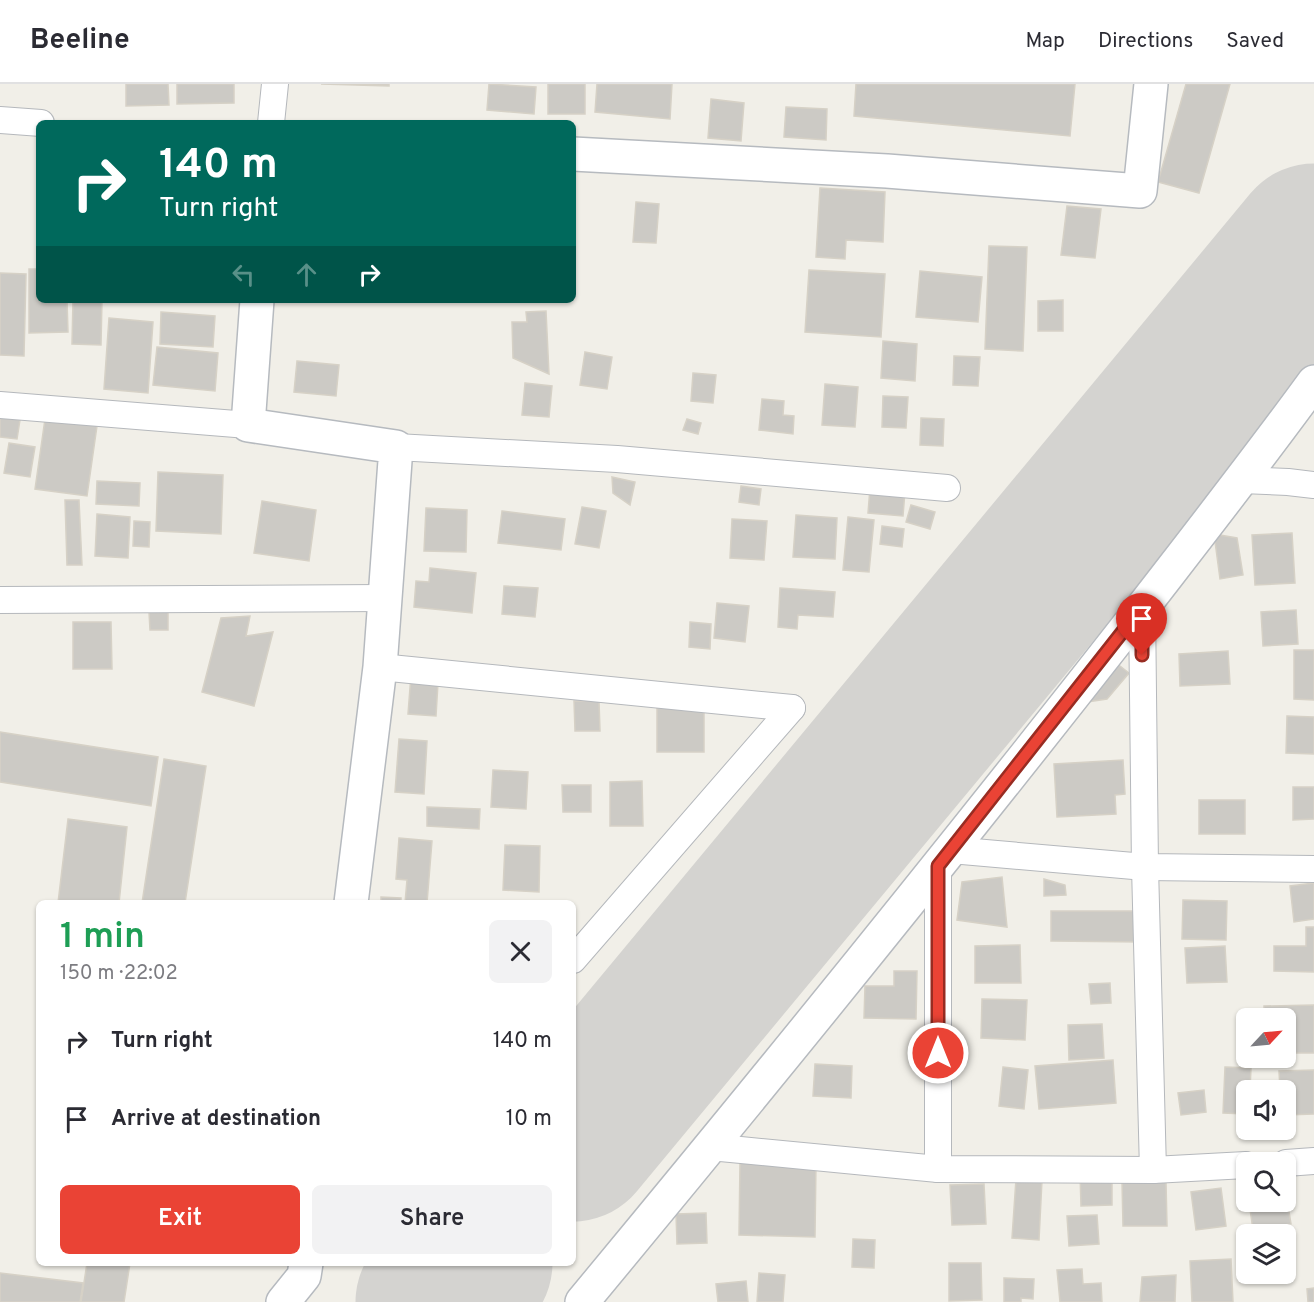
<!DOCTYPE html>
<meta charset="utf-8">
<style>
:root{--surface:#fff;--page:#f2f2f3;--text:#2b2b33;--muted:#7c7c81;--line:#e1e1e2;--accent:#ea4335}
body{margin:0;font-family:Overpass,sans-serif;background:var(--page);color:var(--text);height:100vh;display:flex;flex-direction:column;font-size:22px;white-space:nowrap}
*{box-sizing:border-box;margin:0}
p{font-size:20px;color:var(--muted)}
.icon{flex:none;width:33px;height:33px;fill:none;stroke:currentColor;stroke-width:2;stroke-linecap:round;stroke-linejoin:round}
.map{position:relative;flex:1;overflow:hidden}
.side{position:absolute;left:36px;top:816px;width:540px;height:366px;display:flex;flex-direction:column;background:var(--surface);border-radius:9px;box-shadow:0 2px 4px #0004}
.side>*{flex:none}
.banner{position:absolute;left:36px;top:36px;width:540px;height:183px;border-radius:9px;box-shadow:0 2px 4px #0004;background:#00695c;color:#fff;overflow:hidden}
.needle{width:39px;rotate:64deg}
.controls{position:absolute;left:1236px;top:924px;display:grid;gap:12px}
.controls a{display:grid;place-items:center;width:60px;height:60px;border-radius:9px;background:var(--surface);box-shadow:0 2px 4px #0004;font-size:30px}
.pin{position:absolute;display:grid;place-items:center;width:51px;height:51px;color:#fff;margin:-62px -26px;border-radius:50% 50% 50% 0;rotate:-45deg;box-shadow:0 0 6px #0007}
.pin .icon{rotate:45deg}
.me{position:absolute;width:66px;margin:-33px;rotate:0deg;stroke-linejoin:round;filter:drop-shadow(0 0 4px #0008)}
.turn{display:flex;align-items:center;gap:21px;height:126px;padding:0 24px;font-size:27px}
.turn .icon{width:78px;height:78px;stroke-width:2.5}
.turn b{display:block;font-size:42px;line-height:51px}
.lanes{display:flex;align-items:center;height:57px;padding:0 24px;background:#0003;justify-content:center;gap:30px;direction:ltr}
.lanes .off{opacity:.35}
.round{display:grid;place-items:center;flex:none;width:63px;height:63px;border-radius:9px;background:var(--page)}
.summary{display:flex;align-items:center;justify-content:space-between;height:102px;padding:0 24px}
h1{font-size:36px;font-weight:600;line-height:45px;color:#1e9e55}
.button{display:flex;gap:12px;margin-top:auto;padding:12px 24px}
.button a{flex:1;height:69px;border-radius:9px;background:var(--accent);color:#fff;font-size:24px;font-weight:600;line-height:69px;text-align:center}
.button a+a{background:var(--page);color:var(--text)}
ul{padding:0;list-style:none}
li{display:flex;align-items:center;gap:18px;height:78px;padding:0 24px}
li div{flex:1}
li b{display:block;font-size:22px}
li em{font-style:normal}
header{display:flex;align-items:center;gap:36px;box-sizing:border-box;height:84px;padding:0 30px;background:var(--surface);border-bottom:2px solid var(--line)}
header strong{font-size:28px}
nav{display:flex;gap:33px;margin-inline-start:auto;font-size:21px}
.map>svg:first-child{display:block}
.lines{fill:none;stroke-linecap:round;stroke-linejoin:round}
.runway{stroke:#d4d3d0;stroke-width:165}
.building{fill:#cccac5;stroke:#d6d1c6;stroke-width:1.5}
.street-casing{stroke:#b5b8bc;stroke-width:28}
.secondary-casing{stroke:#b6babf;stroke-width:36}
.street{stroke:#fff;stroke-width:26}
.secondary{stroke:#fff;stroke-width:33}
.route-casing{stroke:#982c22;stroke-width:15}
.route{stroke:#ea4335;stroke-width:10}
</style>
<header>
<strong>Beeline</strong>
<nav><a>Map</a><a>Directions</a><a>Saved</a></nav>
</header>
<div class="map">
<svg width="1314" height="1218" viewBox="0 0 1314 1218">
<rect width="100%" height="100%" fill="#f1efe8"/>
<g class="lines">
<g class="runway">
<path d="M573 1055 1314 162"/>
<path d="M438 1218 470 1179"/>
</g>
</g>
<g class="building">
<path d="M126 0H168L169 21 126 22Z"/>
<path d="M177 0H234V19L177 20Z"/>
<path d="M321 0H389V2Z"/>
<path d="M489 0 536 3 534 30 487 26Z"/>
<rect x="548" y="0" width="37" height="30"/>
<path d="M597 0H672L670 35 595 28Z"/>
<path d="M856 0H1075L1070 52 854 32Z"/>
<path d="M1186 0H1230L1199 109 1158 98Z"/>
<path d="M711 15 744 19 741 57 708 54Z"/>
<path d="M786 23 827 25 826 56 784 53Z"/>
<path d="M820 104 885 108 883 158 846 156 845 175 816 173Z"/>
<path d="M636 118 659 120 656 159 633 158Z"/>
<path d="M1067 122 1101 125 1095 174 1061 171Z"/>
<path d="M989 162 1027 163 1023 267 985 265Z"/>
<path d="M29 185H39V216H67L68 248 29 249Z"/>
<path d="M809 186 885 190 881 253 805 248Z"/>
<path d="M920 187 982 193 978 238 916 233Z"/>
<path d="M0 189 26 190 24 272 0 271Z"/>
<path d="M73 216H102L101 261 72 260Z"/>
<path d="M1063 216V247H1038V217Z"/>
<path d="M546 227 549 290 513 274 512 238H527L526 228Z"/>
<path d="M161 228 215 232 213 263 160 260Z"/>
<path d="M109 234 153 238 148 309 104 305Z"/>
<path d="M883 257 917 260 915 297 881 294Z"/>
<path d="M157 263 218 269 215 307 153 301Z"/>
<path d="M585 268 612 273 607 305 580 301Z"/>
<path d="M954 272 980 273 978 302 953 301Z"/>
<path d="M297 277 339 281 336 312 294 308Z"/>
<path d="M693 289 716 291 713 319 691 317Z"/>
<path d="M525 299 552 302 549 333 522 331Z"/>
<path d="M825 300 858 303 855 343 822 341Z"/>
<path d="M883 312 908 313 906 344 882 343Z"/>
<path d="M762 315 784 317 783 331 794 332 793 350 759 346Z"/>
<path d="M0 333 20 336 17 355 0 353Z"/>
<path d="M921 334 944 335 943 362 920 361Z"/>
<path d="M45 335 97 342 87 412 35 405Z"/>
<path d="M687 335 701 339 698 350 683 346Z"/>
<path d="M9 359 35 363 30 393 4 389Z"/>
<path d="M158 388 223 391 221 450 156 447Z"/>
<path d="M612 393 635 398 630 421 613 409Z"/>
<path d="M97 397 140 399 139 422 96 420Z"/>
<path d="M741 402 761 405 759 421 739 418Z"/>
<path d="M870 404 905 407 903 432 868 429Z"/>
<path d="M65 416H79L82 481H67Z"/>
<path d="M262 417 316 426 309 477 254 469Z"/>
<path d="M911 421 935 428 930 445 906 438Z"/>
<path d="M582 423 606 427 599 464 575 460Z"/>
<path d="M426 424 467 426 466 468 424 467Z"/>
<path d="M502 427 565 435 561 466 498 459Z"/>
<path d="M97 430 130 433 128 474 95 472Z"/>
<path d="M796 431 837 434 835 475 793 473Z"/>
<path d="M848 433 874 436 869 488 843 486Z"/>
<path d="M732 435 767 437 764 476 730 474Z"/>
<path d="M134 437 150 438 149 463 133 462Z"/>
<path d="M882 442 904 445 902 463 880 460Z"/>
<path d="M1292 449 1295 499 1255 501 1252 451Z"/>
<path d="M1214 450 1237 454 1243 491 1220 495Z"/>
<path d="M430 484 476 489 472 529 414 523 416 497 429 498Z"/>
<path d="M504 502 538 504 535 533 502 530Z"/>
<path d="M780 504 835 508 833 533 798 531 797 545 778 543Z"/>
<path d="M717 519 749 522 745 558 714 554Z"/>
<path d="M1296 526 1298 560 1263 562 1261 528Z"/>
<path d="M168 527V546H150L149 528Z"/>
<path d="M250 532 246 552 273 548 254 622 202 608 221 534Z"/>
<path d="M73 538H111L112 585H73Z"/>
<path d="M690 538 711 540 710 565 689 563Z"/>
<path d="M1294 566H1314V616L1294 615Z"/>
<path d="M1228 567 1230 600 1180 602 1179 570Z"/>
<path d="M1111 575 1129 589 1107 615 1074 620Z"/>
<path d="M411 591 438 599 436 632 408 630Z"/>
<path d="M574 617H599L600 647H575Z"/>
<rect x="657" y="624" width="47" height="44"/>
<path d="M1287 632 1314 633V670L1286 669Z"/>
<path d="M0 648 158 673 151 722 0 698Z"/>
<path d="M399 655 427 657 424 710 395 708Z"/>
<path d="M164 675 206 682 185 819H142Z"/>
<path d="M1123 676 1125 710 1115 711 1116 730 1057 733 1054 680Z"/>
<path d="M493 686 528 688 526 725 491 723Z"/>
<path d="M642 697 643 742H610V698Z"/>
<path d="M562 701H591V728H563Z"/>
<path d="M1293 703H1314V735L1293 736Z"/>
<rect x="1199" y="716" width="46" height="34"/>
<path d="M427 723 480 725 479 745 427 742Z"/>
<path d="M68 735 127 743 119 819H58Z"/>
<path d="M399 754 432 757 427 819H405L407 796 396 795Z"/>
<path d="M505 761 540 762 539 808 503 806Z"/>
<path d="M1002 793 1007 843 957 836 962 798Z"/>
<path d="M1044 795 1065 801 1066 811 1044 812Z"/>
<path d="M1314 799V835L1294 838 1290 802Z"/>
<path d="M381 813 401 814V819H381Z"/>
<path d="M1183 816 1227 817 1226 856 1182 855Z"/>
<path d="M1051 827H1141V858L1051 857Z"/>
<path d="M1306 843H1314V888L1274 887V862H1306Z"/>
<path d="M1020 861 1021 899H975V862Z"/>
<path d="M1225 862 1227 898 1187 899 1185 864Z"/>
<path d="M894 887H917L916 935 864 934 865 902H894Z"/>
<path d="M1110 899 1111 919 1091 920 1089 900Z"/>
<path d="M982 915 1027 916 1025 956 981 954Z"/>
<path d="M1314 921V969H1286V934H1264V922Z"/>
<path d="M1102 940 1104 974 1069 976 1068 941Z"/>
<path d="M1113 976 1116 1019 1039 1025 1035 982Z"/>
<path d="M815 980 852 982 851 1014 813 1012Z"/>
<path d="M1003 983 1028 986 1024 1025 999 1022Z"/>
<path d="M1225 983 1251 984 1250 1006H1246V1030L1223 1029Z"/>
<path d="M1314 986V1030L1286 1031V1006H1280L1279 987Z"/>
<path d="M1204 1006 1206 1028 1181 1031 1178 1009Z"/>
<path d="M740 1078 816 1079 815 1153 739 1151Z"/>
<path d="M1112 1088V1121L1081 1122 1080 1089Z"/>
<path d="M1016 1095 1042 1096 1039 1156 1012 1154Z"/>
<path d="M1122 1098H1166L1167 1142H1123Z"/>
<path d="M984 1100 986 1140 952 1141 950 1101Z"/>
<path d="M1221 1104 1226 1142 1196 1146 1191 1108Z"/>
<path d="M1286 1109 1291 1140 1253 1146 1249 1118H1286Z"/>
<path d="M706 1129 707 1159 677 1160 676 1130Z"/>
<path d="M1097 1131 1099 1160 1069 1162 1067 1132Z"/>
<path d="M853 1155 875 1156 874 1184 852 1183Z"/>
<path d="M1231 1175 1233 1218H1192L1190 1177Z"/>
<path d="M87 1179H130L124 1218H81Z"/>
<path d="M949 1179H981L982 1216 949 1217Z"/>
<path d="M1082 1185 1083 1200 1101 1199 1102 1218H1060L1057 1186Z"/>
<path d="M0 1189 83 1199 80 1218H0Z"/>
<path d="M759 1189 785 1191 783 1218H757Z"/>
<path d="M1176 1191 1175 1218H1140L1142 1193Z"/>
<path d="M1004 1194 1034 1195 1033 1215 1021 1214V1218H1004Z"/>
<path d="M746 1197 748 1218H718L716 1200Z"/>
<path d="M1314 1204V1218H1308L1307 1205Z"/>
</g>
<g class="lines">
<g class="street-casing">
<g id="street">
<path d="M0 36 41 39"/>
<path d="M271 39 275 0"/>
<path d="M0 321 248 341"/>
<path d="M396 363 617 375 947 404"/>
<path d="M1242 396 1288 398 1314 401"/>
<path d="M0 516 384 514"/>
<path d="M1142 523 1145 783 1153 1086"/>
<path d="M380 583 792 624"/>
<path d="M951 766 1145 783 1314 785"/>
<path d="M573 876 792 624"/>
<path d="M710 1063 938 1085 1153 1086 1246 1081"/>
<path d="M1286 1079 1314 1077"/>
<path d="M938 1085V782"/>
</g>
</g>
<g class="secondary-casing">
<g id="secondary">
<path d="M573 70 887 87 1140 107 1151 0"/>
<path d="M257 216 248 341 396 363 380 583 351 819"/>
<path d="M283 1218 304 1192 306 1179"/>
<path d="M582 1218C772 989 959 758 1142 524 1200 449 1258 375 1314 298"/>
</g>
</g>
<use href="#street" class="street"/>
<use href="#secondary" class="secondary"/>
</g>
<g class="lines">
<g class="route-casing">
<path id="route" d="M938 969V782L1142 523V571"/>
</g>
<use href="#route" class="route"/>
</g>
</svg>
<div class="controls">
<a><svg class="needle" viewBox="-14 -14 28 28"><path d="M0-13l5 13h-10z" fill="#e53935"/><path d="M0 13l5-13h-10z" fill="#7c7c81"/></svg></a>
<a><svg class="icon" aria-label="sound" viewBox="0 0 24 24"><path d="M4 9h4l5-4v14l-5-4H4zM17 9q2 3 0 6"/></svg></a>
<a><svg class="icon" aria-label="search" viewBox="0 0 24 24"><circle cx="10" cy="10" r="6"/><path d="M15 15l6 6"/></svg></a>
<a><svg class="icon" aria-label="layers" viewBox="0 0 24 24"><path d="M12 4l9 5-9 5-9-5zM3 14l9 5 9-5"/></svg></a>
</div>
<div class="pin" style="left:1142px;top:571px;background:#d93025"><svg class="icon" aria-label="arrive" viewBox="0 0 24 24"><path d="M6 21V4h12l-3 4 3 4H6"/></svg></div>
<svg class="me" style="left:938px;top:969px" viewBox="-20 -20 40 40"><circle r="17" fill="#ea4335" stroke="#fff" stroke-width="3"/><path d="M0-11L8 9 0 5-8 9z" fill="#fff"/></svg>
<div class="banner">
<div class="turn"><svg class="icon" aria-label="right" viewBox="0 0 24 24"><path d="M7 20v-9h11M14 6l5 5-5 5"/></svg><div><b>140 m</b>Turn right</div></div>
<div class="lanes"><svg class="icon off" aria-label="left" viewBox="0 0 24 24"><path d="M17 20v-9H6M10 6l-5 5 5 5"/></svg><svg class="icon off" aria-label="ahead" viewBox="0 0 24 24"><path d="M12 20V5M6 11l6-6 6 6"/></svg><svg class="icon" aria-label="right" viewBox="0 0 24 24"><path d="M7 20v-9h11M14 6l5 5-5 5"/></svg></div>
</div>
<section class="side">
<div class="summary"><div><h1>1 min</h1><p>150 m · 22:02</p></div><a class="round"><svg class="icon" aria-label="close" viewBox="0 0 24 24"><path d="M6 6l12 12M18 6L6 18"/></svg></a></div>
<ul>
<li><svg class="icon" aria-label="right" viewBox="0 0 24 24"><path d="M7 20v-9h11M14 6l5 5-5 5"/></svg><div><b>Turn right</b></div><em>140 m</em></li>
<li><svg class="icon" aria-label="arrive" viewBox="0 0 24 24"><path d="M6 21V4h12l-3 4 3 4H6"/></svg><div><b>Arrive at destination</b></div><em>10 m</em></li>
</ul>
<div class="button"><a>Exit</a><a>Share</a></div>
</section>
</div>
